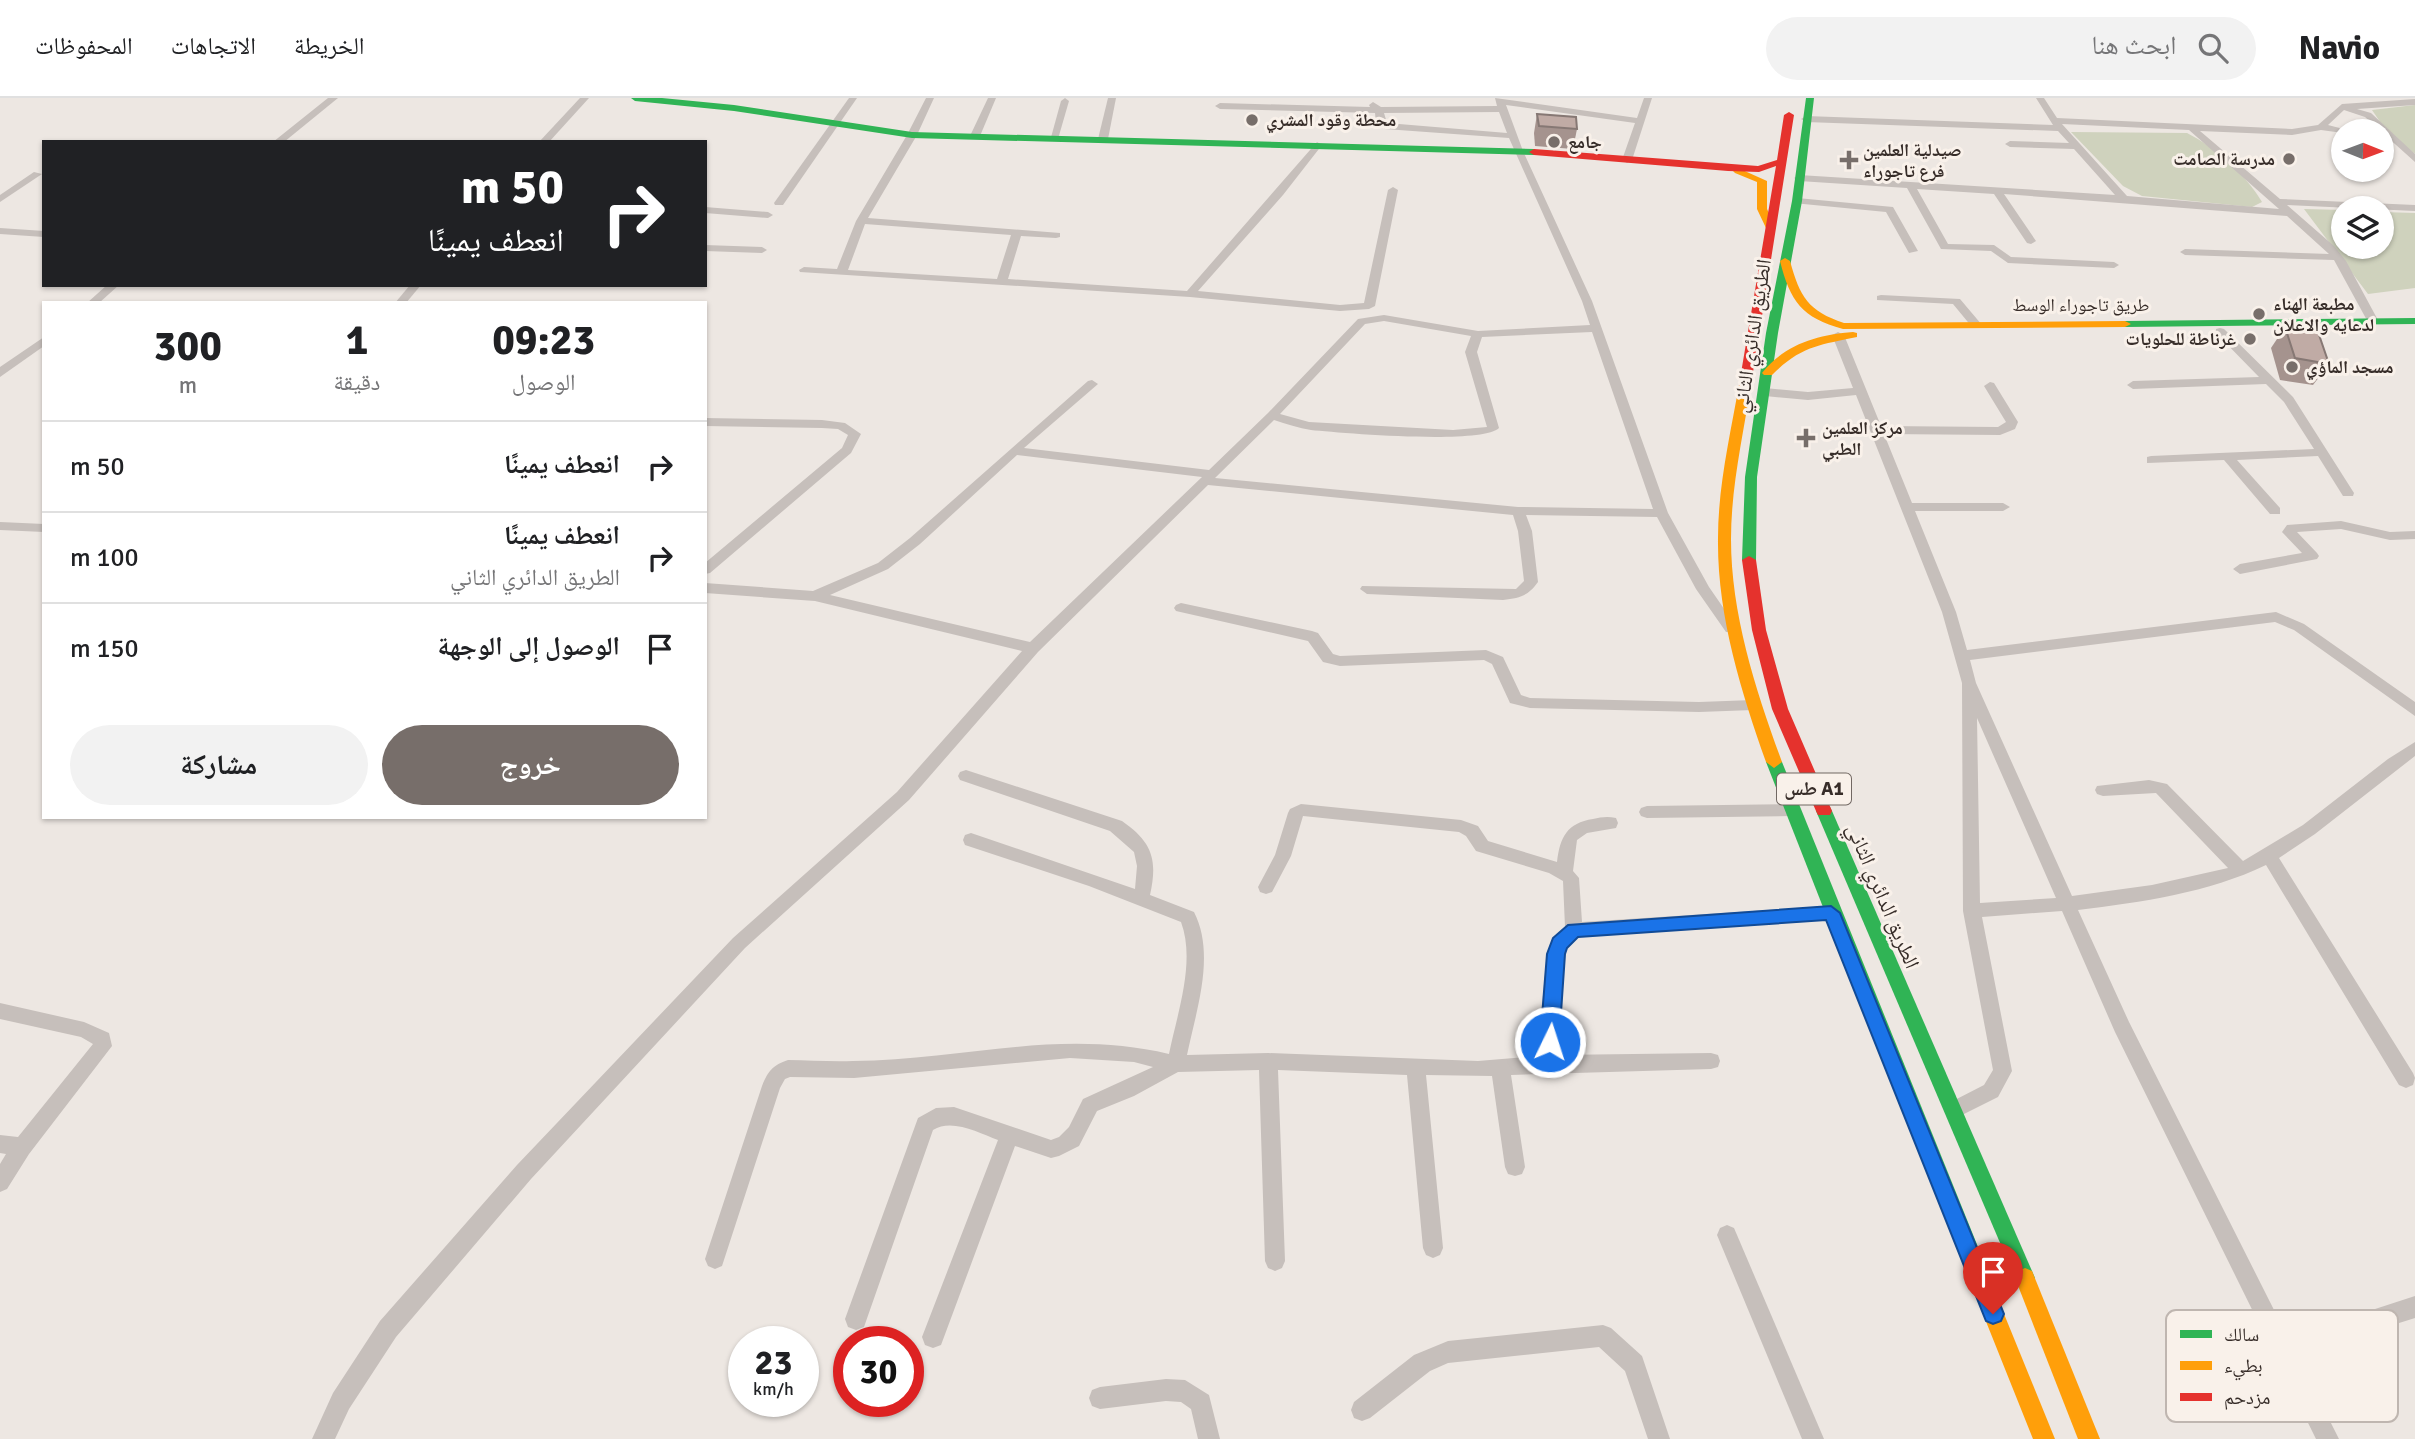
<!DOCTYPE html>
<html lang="ar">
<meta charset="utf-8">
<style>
:root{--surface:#fff;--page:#f2f2f2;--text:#202124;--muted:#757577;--line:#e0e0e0;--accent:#776e6a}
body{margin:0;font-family:Signika,"Noto Naskh Arabic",sans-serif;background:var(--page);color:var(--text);direction:rtl;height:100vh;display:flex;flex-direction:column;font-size:26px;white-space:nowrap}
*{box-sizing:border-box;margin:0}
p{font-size:23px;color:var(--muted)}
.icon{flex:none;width:38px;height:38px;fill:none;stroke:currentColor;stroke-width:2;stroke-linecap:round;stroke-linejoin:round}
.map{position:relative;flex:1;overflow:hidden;direction:ltr}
.sheet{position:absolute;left:42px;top:203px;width:665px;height:518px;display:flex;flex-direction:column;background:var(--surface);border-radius:0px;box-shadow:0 2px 5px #0004;direction:rtl}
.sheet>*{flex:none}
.guide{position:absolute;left:42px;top:42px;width:665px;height:147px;border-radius:0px;box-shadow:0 2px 5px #0004;direction:rtl;background:#202124;color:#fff;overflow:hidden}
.needle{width:46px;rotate:91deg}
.fabs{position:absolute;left:2331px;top:21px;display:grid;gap:14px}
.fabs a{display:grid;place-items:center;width:63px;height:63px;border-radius:50%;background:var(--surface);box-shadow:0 2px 5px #0004;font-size:35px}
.speed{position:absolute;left:728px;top:1228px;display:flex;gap:14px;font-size:35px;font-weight:700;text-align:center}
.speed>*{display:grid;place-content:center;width:91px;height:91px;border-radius:50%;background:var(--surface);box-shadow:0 2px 5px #0004;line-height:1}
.speed small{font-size:18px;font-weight:400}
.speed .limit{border:10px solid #d22;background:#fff;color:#111}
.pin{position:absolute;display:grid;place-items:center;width:60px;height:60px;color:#fff;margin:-72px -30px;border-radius:50% 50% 50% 0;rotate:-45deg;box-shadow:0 0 7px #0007}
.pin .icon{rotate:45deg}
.me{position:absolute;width:77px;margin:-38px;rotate:4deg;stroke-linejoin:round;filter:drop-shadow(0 0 5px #0008)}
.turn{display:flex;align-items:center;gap:24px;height:147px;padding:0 28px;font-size:32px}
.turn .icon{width:91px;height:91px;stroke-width:2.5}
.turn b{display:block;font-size:49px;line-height:60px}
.eta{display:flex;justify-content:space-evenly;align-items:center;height:119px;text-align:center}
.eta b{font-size:42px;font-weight:800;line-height:49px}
.cta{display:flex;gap:14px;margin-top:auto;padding:14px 28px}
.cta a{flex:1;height:80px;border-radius:42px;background:var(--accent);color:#fff;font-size:28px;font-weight:800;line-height:80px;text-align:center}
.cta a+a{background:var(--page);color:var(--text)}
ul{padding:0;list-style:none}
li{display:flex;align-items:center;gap:21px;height:91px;padding:0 28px;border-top:2px solid var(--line)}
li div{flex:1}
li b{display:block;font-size:26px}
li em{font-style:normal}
header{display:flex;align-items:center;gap:42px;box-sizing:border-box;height:98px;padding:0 35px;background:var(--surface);border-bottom:2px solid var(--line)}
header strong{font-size:33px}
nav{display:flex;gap:38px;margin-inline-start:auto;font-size:24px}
.search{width:490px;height:63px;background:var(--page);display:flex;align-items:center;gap:18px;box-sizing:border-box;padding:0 24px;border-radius:38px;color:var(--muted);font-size:26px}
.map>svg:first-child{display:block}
.green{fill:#cfd2bd}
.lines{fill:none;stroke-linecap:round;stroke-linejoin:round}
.street{fill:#c6bfbb;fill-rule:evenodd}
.fast{fill:#30b455;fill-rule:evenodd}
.slow{fill:#ff9f0a;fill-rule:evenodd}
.jam{fill:#e5322d;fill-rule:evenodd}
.wall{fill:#a5938e}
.building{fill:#c0aba5;stroke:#867874;stroke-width:2}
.route{fill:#1a73e8;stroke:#114b97;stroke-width:2}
.poi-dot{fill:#776e6a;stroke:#f9f1ea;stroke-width:2.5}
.labels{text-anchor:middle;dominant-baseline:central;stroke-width:6;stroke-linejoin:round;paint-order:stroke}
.far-poi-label{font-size:18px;font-weight:bold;fill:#372d29;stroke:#f9f1ea;text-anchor:start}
.far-street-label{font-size:18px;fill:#372d29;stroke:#f9f1ea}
.shield{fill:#f9f1ea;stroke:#716863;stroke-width:2}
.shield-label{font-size:19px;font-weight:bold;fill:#372d29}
.street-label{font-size:21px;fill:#372d29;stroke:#f9f1ea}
.key{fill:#f9f1ea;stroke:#bfb6b0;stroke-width:2}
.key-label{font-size:19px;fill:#372d29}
</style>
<header>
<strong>Navio</strong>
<div class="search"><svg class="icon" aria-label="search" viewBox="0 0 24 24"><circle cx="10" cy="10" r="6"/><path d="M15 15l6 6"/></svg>ابحث هنا</div>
<nav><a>الخريطة</a><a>الاتجاهات</a><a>المحفوظات</a></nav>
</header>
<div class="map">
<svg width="2415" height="1341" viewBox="0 0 2415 1341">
<rect width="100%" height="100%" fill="#ede7e2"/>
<g class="green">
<path d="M2415 7V56L2387 34 2372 12Z"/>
<path d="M2071 34 2187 35C2216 50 2245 76 2262 104L2252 109 2142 98 2123 88Z"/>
<path d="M2304 111 2343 112V149H2382V114L2415 115V190L2368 196Z"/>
</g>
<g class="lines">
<g class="street">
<path d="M328 0H338L284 44H273Z"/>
<path d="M580 0H589L549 44H539Z"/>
<path d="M849 0H857L783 107H775L774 105Z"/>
<path d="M926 0H934L917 37 868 120 1060 135V139L1056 140 1021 138 1008 181 1187 193 1317 44 1322 47 1283 97 1198 193 1340 207 1364 205 1388 92 1393 89 1398 92 1375 208 1369 211 1340 213 1190 199 800 174 799 172 804 169 837 171 856 123 907 37ZM865 126 1011 137 997 181 848 172Z"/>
<path d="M988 0H996L980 38 972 40 970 38Z"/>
<path d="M1065 0 1069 3 1058 41 1050 43 1061 3Z"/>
<path d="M1108 0H1116L1108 41 1103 44 1098 41Z"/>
<path d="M1495 0 1637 20 1644 0H1652L1632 62 1627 65 1622 62 1635 25 1506 7 1523 53 1592 203 1668 415 1709 489 1738 531 1736 534H1726L1696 491 1657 419 1526 417 1532 433 1538 484C1528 498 1520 500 1503 502L1367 496 1360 491 1362 488 1516 491 1524 483 1518 433 1513 417 1208 387 1038 554 909 702 745 850 531 1081 396 1239 349 1311 335 1341H312L333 1295 380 1223 517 1067 733 840 897 694 1022 553 815 503 705 495V485L813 493 878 465 910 440 1088 283 1092 282 1098 286 1024 350 1209 372 1268 315 1358 221 1384 217 1478 233 1590 227 1582 203 1509 40 1385 31 1376 25 1375 15 1220 11 1215 8 1220 5 1370 9 1369 7 1373 4 1381 9 1497 8ZM1499 14 1507 35 1387 25 1384 15ZM1384 223 1471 238 1465 254 1487 329 1453 332 1309 324 1280 316 1365 226ZM1592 234 1653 411 1518 409 1215 380 1274 322C1286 326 1299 330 1311 332 1341 335 1482 347 1499 330L1477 254 1482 239ZM1017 357 1202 379 1030 544 830 497 888 471 920 446Z"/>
<path d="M2036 0H2044L2057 20 2292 31 2318 27 2342 6 2415 1V7L2357 11 2371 15 2415 56V64L2365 19 2344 12 2328 27 2351 33H2343V35L2321 32 2292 37 2200 33 2280 101 2415 107V113L2287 107 2334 148 2346 163 2379 224 2369 226 2334 162 2185 157 2180 154 2185 151 2329 156 2287 118 2004 96 2036 143 2031 146 2027 145 1994 96 1917 91 1948 146 1994 147 2011 159 2114 164 2119 167 2114 170 2008 165 1991 153 1941 151 1907 90 1799 83 1794 80 1799 77 2115 97 2074 51 2010 49 2005 46 2010 43 2069 45 2058 33 1806 24 1801 21 1806 18 2053 27ZM2062 26 2189 32 2279 111 2127 98Z"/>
<path d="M34 74 42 76 0 104V97Z"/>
<path d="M1797 100 1893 109 1918 153 1909 155 1886 114 1793 105V101Z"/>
<path d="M705 109 768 114 773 117 768 120 705 115Z"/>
<path d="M0 130 44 133V139L0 136Z"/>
<path d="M705 147 762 149 767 152 762 155 705 153Z"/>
<path d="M107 187H119L99 205H87Z"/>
<path d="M410 187H421L406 205H395Z"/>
<path d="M1881 197 1960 201 1982 227 1972 229 1953 206 1877 202V198Z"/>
<path d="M2220 230 2224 231 2293 299 2354 395 2353 398H2343L2318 358 2237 362 2280 410V416H2270L2224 362 2147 365V359L2151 358 2314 351 2284 304 2266 286 2133 291 2127 287 2133 283 2259 279 2216 235V231Z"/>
<path d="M1838 234 1844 237 1881 328 1998 329 2006 324 1984 288 1990 284 1994 285 2018 324 2015 331 2000 337 1884 336 1912 405H2003L2010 409 2003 413H1915L1956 514 1967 552 2276 514 2304 526 2415 604V618L2294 532 2275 524 1970 562 1976 585 2072 798 2152 787 2228 770 2156 695 2103 698 2097 696 2095 692 2097 688 2149 682 2167 686 2243 763 2303 727 2388 661 2415 644V658L2315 736 2279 760 2413 975 2415 980 2413 987 2406 990 2399 987 2266 767C2208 795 2142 804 2078 812L2129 924 2339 1341H2316L2115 934 2062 813 1982 819 2012 973 1998 999 1954 1021 1947 1018 1944 1012 1947 1006 1984 987 1993 972 1963 813 1962 585 1942 514 1856 297 1808 302 1765 298 1759 294 1765 290 1808 294 1853 290 1832 237ZM1977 620 2056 800 1980 805Z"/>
<path d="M44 239V248L0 279V269Z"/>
<path d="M705 320 822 322 845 325 861 336 851 355 710 475 705 476V465L842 350 848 337 838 331 822 330 705 328Z"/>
<path d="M2341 423 2390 434 2415 433V441L2390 442 2341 431 2297 434 2317 455 2319 458 2317 461 2240 476 2233 471 2240 466 2302 455 2282 434 2287 427Z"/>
<path d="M0 424 44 426V434L0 432Z"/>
<path d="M1181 505 1312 533 1318 535 1333 556 1340 558 1486 552 1503 559 1521 597 1530 600 1699 604 1753 602 1761 607 1753 612 1699 614 1530 610 1510 605 1492 566 1484 562 1340 568 1323 564 1308 543 1176 513 1174 510 1176 507Z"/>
<path d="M966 672 1122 723C1152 744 1158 761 1150 797L1194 814C1216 857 1196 913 1187 957L1268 955 1478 963 1537 958 1547 856 1553 841 1565 829 1563 783 1549 775 1476 753 1466 738 1459 734 1303 718 1291 758 1272 794 1266 796 1260 794 1258 789 1275 757 1288 715 1290 711 1301 706 1461 722 1478 728 1488 743 1557 764C1560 739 1567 725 1593 721 1601 719 1608 718 1616 720L1618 725 1616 730 1587 735 1577 742 1573 773 1579 780 1582 824 1831 808 1837 810 1840 815 1837 820 1831 822 1578 839 1567 850 1565 856 1556 957 1711 955 1718 957 1720 963 1718 969 1711 971 1511 977 1525 1069 1522 1076 1515 1078 1508 1076 1505 1069 1492 978 1426 977 1443 1150 1440 1157 1433 1160 1426 1157 1423 1150 1407 977 1278 972 1285 1163 1282 1170 1275 1173 1268 1170 1265 1163 1259 972 1178 974 1134 998 1097 1013 1079 1048 1059 1058 1051 1060 1015 1048 944 1239 941 1247 933 1250 925 1247 922 1239 998 1042C979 1035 952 1020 933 1032L864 1229 856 1232 848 1229 845 1221 918 1020 936 1010 954 1009 1051 1042 1059 1039 1069 1029 1083 1001 1153 969 1134 964 1070 960 854 980 790 979 785 981 780 990 722 1168 715 1171 708 1168 705 1161 762 988C768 973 773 967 788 962 809 962 831 964 853 963 962 962 1059 930 1169 956 1177 916 1196 864 1181 824L1089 788 965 747 963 742 965 737 971 735 1135 791 1137 768 1134 754 1110 733 960 682 958 678 960 674Z"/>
<path d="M1792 706 1798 708 1800 712 1798 716 1792 718 1647 720 1641 718 1639 714 1641 710 1647 708Z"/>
<path d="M0 905 84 924 109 935 112 948 29 1056 7 1091 0 1094V1066L6 1056 0 1055V1037L18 1039 93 946 81 939 0 921Z"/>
<path d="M1727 1127 1734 1130 1824 1341H1802L1717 1137 1720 1130Z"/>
<path d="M2415 1198V1220L2380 1231 2372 1228 2369 1220 2372 1212Z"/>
<path d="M1603 1227 1611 1230 1642 1258 1670 1341H1648L1625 1273 1599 1249 1448 1265 1430 1273 1370 1320 1362 1323 1354 1320 1351 1312 1354 1304 1414 1257 1448 1243Z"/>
<path d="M1166 1281 1185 1282 1209 1297 1220 1341H1198L1191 1311 1181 1304 1166 1303 1100 1311 1092 1308 1089 1300 1092 1292 1100 1289Z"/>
</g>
<g class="fast">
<path d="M631 0H662L734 7 912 34 1534 51 1539 54 1534 57 912 40 734 13 635 3Z"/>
<path d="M1806 0H1814L1802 103 1778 235 1757 379 1756 462 1749 466 1742 462 1745 379 1766 235 1792 103Z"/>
<path d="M2415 220V226L2125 229 2119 226 2125 223Z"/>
<path d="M1774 658 1782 664 1995 1191 1991 1198 1984 1202 1977 1198 1973 1191 1766 664Z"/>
<path d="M1824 707 1830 709 1832 713 2032 1173 2035 1180 2032 1187 2025 1190 2018 1187 1816 713 1818 709Z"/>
</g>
<g class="slow">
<path d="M1738 70 1767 83V111L1775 128 1774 130H1766L1757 111V84L1735 75 1733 73Z"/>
<path d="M1785 160 1790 163C1800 199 1808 213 1844 225L2125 223 2131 226 2125 229 1843 231C1802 220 1790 203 1780 163Z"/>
<path d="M1853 234 1857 235V239C1819 247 1801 248 1772 277H1764L1762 275C1785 246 1817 237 1853 234Z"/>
<path d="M1745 283 1751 287C1743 338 1731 389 1731 441 1731 517 1756 593 1782 664L1774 670 1766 664C1741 593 1717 517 1718 440 1718 389 1730 338 1739 287Z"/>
<path d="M2025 1170 2032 1173 2100 1341H2078L2015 1180 2018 1173Z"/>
<path d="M1984 1180 1991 1184 2055 1341H2033L1973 1191 1977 1184Z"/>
</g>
<g class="jam">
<path d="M1789 14 1794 17 1751 287 1745 291 1739 287 1776 68 1759 74 1728 73 1534 57 1529 54 1534 51 1758 68 1777 62 1784 17Z"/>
<path d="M1749 458 1756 462 1766 532 1788 611 1832 713 1830 717H1818L1816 713 1772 611 1752 532 1742 462Z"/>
</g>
</g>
<g class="wall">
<path d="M1537 16 1577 31 1573 51 1535 48 1534 35Z"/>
<path d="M2285 229 2329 266 2313 287 2280 282 2271 250Z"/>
</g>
<g class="building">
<path d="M1537 16 1576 19 1577 31 1539 28Z"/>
<path d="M2285 229 2318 234 2329 266 2295 260Z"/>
</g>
<path class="route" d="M1831 808 1840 815 2004 1216 2001 1223 1993 1226 1986 1223 1826 822 1578 839 1567 850 1565 856 1559 944 1556 949 1550 952 1543 949 1540 944 1547 856 1553 840 1568 827Z"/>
<g class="poi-dot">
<circle cx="1252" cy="22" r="7"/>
<circle cx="1554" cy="44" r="7"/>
<circle cx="2289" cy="61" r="7"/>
<path d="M1845.5 51.5h7v7h7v7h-7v7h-7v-7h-7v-7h7z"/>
<circle cx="2259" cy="216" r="7"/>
<circle cx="2250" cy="241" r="7"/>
<circle cx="2292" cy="269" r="7"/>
<path d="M1802.5 329.5h7v7h7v7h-7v7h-7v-7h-7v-7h7z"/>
</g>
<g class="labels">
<g class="far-poi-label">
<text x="1266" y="22">محطة وقود المشري</text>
<text x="1568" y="44">جامع</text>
<text x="1863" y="52">صيدلية العلمين<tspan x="1863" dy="21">فرع تاجوراء</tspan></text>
<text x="2275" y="61" text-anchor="end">مدرسة الصامت</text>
<text x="2273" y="206">مطبعة الهناء<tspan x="2273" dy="21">لدعايه والاعلان</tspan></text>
<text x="2236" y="241" text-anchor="end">غرناطة للحلويات</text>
<text x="2306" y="269">مسجد الماؤي</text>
<text x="1822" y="330">مركز العلمين<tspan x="1822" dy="21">الطبي</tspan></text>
</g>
<g class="far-street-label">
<text x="2081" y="207">طريق تاجوراء الوسط</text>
</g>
<rect class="shield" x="1777" y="675.5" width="74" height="31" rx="5"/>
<g class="shield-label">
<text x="1814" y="691">طس A1</text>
</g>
<g class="street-label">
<text transform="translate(1752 238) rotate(-81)">الطريق الدائري الثاني</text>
<text transform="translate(1883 798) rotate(67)">الطريق الدائري الثاني</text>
</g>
</g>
<rect x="2166" y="1212" width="232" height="112" rx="10" class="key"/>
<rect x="2180" y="1232" width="32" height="8" fill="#30b455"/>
<rect x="2180" y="1263" width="32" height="9" fill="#ff9f0a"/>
<rect x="2180" y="1295" width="32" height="8" fill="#e5322d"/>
<g class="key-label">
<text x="2224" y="1243">سالك</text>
<text x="2224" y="1274">بطيء</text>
<text x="2224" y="1306">مزدحم</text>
</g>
</svg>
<div class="fabs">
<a><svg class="needle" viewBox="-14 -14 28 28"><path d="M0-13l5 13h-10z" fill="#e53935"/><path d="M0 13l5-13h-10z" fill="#757577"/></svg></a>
<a><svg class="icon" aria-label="layers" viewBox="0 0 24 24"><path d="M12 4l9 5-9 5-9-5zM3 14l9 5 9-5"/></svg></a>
</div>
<div class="speed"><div>23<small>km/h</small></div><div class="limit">30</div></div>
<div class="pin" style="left:1993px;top:1216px;background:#d93025"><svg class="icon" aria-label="arrive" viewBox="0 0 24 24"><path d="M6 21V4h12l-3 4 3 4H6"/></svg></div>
<svg class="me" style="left:1550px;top:944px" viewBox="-20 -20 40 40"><circle r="17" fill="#1a73e8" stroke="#fff" stroke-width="3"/><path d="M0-11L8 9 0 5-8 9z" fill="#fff"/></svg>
<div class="guide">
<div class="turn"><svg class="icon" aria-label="right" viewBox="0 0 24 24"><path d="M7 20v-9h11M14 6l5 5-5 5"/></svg><div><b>50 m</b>انعطف يمينًا</div></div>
</div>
<section class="sheet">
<div class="eta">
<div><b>09:23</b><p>الوصول</p></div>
<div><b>1</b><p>دقيقة</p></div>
<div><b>300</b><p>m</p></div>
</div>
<ul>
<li><svg class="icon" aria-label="right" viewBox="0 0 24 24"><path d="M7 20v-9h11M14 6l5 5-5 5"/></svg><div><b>انعطف يمينًا</b></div><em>50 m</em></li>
<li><svg class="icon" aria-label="right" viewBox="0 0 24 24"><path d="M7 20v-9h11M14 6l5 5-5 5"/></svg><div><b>انعطف يمينًا</b><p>الطريق الدائري الثاني</p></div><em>100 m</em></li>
<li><svg class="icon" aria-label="arrive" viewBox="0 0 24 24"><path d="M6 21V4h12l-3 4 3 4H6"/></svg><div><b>الوصول إلى الوجهة</b></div><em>150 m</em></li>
</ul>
<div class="cta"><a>خروج</a><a>مشاركة</a></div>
</section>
</div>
